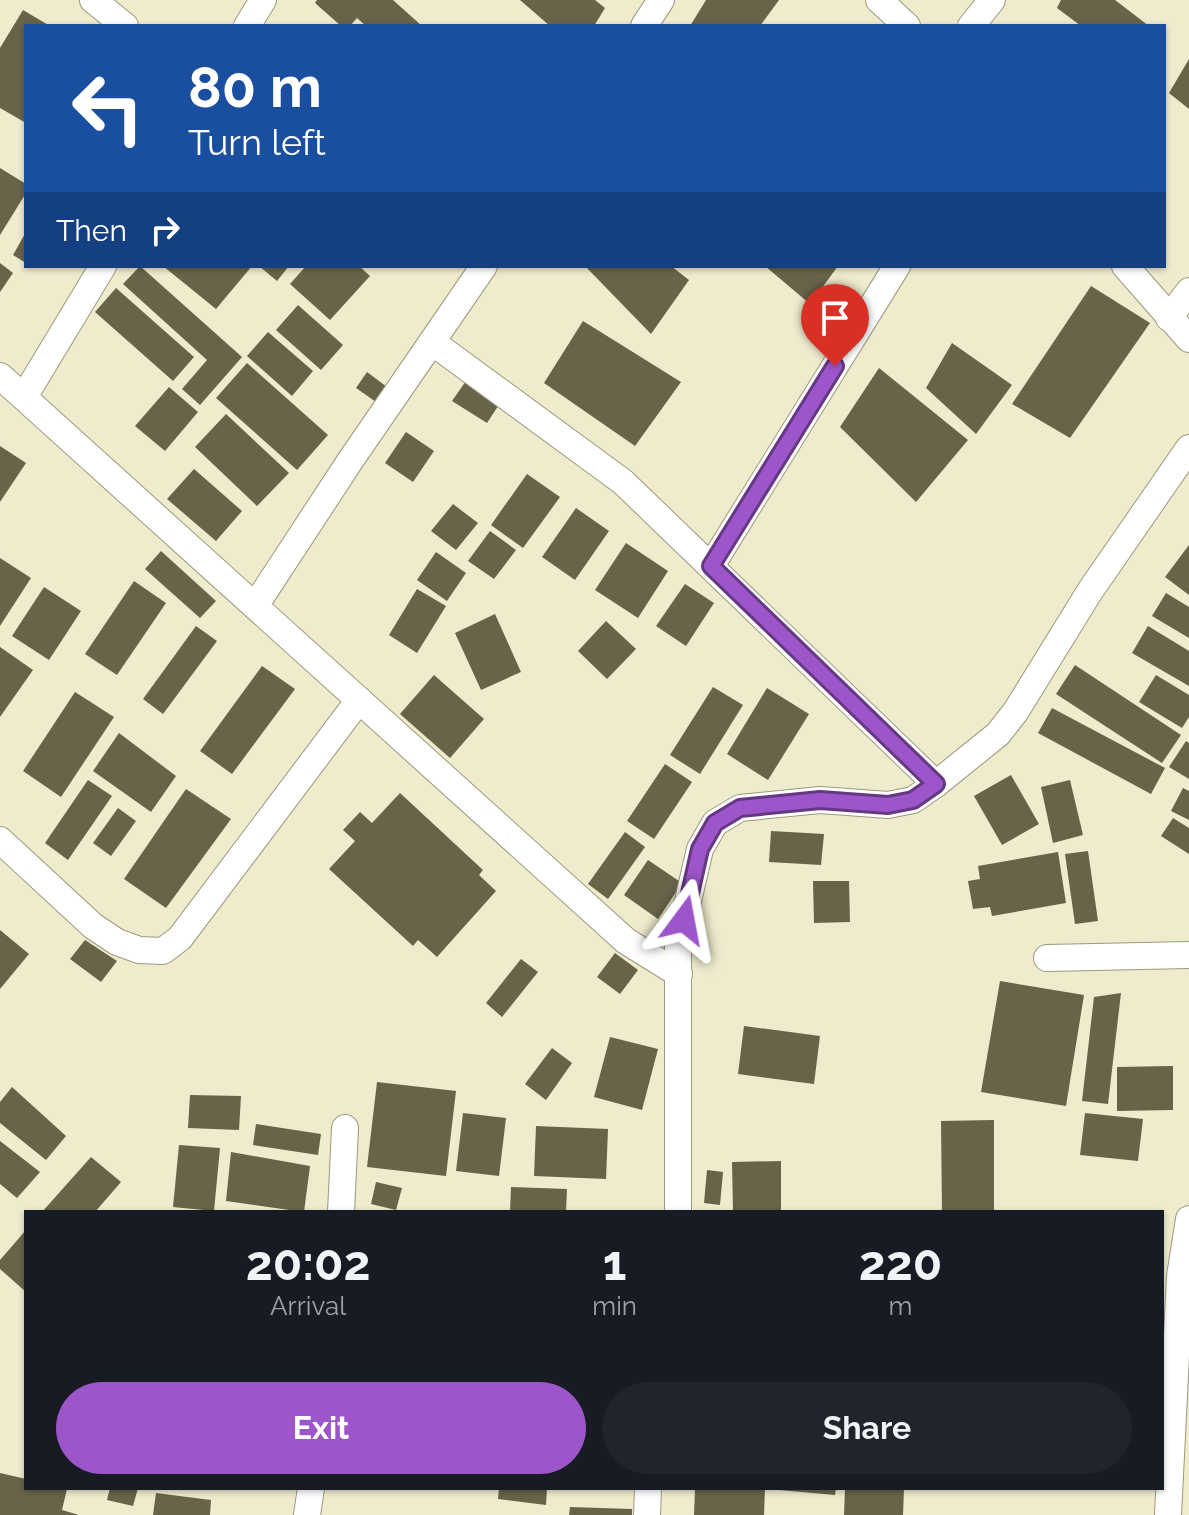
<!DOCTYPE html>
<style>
:root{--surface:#171b24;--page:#20242c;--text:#f1f3f6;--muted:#9ea1a6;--accent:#9d56ca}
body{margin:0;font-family:Raleway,sans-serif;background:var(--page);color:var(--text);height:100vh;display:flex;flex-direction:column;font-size:30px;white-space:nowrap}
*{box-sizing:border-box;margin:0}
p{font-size:26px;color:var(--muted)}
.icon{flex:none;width:44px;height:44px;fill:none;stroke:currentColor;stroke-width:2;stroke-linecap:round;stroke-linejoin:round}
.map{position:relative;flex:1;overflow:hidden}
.sheet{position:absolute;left:24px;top:1210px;width:1140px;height:280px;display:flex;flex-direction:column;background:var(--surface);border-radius:0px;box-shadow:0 2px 6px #0004}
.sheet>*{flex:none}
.banner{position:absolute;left:24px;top:24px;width:1142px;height:244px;border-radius:0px;box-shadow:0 2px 6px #0004;background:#1a4fa0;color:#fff;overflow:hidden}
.pin{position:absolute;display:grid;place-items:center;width:68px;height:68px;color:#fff;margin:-82px -34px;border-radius:50% 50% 50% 0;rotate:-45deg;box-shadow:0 0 8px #0007}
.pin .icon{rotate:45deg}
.me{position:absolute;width:88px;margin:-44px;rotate:13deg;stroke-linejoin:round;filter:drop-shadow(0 0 6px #0008)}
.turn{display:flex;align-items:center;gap:28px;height:168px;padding:0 32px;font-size:36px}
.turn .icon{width:104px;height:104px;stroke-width:2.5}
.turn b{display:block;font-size:56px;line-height:68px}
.then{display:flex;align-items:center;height:76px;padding:0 32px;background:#0003;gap:16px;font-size:30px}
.eta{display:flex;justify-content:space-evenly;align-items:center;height:136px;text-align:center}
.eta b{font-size:48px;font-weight:700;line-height:56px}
.cta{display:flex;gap:16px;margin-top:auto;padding:16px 32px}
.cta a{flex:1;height:92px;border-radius:48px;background:var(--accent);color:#fff;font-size:32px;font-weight:700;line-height:92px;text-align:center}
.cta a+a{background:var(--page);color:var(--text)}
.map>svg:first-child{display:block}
.building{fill:#68644a}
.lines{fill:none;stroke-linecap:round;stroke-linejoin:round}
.minor-casing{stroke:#9d997d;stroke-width:28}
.minor{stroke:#fff;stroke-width:26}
.route-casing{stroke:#663883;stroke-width:20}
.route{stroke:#9d56ca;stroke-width:14}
</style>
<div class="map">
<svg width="1189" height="1515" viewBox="0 0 1189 1515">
<rect width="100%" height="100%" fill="#efebcd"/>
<g class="building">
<path d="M317 0H393L422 26H366L357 18 350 26H341L315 3Z"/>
<path d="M520 0H595L605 8 594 26H550Z"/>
<path d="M706 0H779L760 26H690Z"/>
<path d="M1061 0H1115L1149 26H1081L1057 8Z"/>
<path d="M23 10 50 26H26V123L0 108V48Z"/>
<path d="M1189 59V109L1169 93Z"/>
<path d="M0 168 26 184V193L0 235Z"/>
<path d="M26 232V263L13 255Z"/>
<path d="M0 263 13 273 0 292Z"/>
<path d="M140 266 242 357 200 405 182 389 207 360 123 284Z"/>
<path d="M163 266H252L216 309Z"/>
<path d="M259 266H289L277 281Z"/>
<path d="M306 266H359L370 276 330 320 290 284Z"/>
<path d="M585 266H671L689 280 651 334Z"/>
<path d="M765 266H838L810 304Z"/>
<path d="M1091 286 1150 323 1070 438 1012 404Z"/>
<path d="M116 288 194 357 173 381 95 312Z"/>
<path d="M298 305 343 345 321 370 276 330Z"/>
<path d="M583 321 681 382 635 446 544 383Z"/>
<path d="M268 332 313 371 292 396 247 356Z"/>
<path d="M952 343 1012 385 976 434 926 388Z"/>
<path d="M247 363 328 435 297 470 216 398Z"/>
<path d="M879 368 968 440 916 502 840 427Z"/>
<path d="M367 372 387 387 376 402 356 388Z"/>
<path d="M466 381 500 403 487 423 452 401Z"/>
<path d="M169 387 198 412 165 451 135 426Z"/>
<path d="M226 414 289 473 257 506 195 447Z"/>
<path d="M406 432 434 451 413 482 385 463Z"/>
<path d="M0 446 26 463 0 502Z"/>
<path d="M194 469 242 511 216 541 167 499Z"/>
<path d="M527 474 560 497 523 548 491 525Z"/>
<path d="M453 504 478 523 456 550 431 531Z"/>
<path d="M576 508 609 531 575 580 542 557Z"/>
<path d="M490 531 516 550 494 579 468 561Z"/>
<path d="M626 543 668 571 638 618 595 590Z"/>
<path d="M1189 545V595L1165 577Z"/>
<path d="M161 551 216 601 200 618 145 569Z"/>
<path d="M436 552 466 573 447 601 417 580Z"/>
<path d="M0 558 31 578 0 626Z"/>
<path d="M134 581 166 603 117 675 85 654Z"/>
<path d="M685 584 714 603 686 646 656 626Z"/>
<path d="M44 587 81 611 49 660 12 636Z"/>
<path d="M417 589 446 606 417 653 389 635Z"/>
<path d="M1166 593 1189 607V638L1152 616Z"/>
<path d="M495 614 521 672 481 690 455 633Z"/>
<path d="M606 621 636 649 607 679 578 651Z"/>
<path d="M196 626 217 641 163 714 143 699Z"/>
<path d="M1148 626 1189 651V686L1132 653Z"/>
<path d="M0 647 33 670 0 717Z"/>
<path d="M1075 665 1181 735 1162 763 1056 694Z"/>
<path d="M262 666 295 689 232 774 200 751Z"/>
<path d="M434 675 484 719 450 758 400 714Z"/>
<path d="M1156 675 1189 695V717L1182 728 1139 702Z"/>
<path d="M713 687 743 705 700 774 670 755Z"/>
<path d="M767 688 809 714 768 780 727 754Z"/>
<path d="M75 692 114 717 61 797 23 771Z"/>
<path d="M1052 708 1165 768 1151 794 1038 733Z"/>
<path d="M119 733 176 776 151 812 93 771Z"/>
<path d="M1186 741 1189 743V779L1169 767Z"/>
<path d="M665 764 692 782 654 839 627 821Z"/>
<path d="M1011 775 1039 824 1002 845 974 796Z"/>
<path d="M88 780 112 796 68 860 45 843Z"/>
<path d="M1070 780 1083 835 1053 843 1041 787Z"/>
<path d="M1183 788 1189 791V820L1171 811Z"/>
<path d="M186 789 231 819 166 908 124 879Z"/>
<path d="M400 793 483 870 479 875 496 891 437 957 418 940 413 946 329 869 355 841 343 830 360 812 372 823Z"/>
<path d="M118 808 136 821 111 856 93 843Z"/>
<path d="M1173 818 1189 828V854L1161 836Z"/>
<path d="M771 831 824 834 821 865 769 862Z"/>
<path d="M625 832 645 847 608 899 588 884Z"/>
<path d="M1088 851 1098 921 1075 924 1065 854Z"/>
<path d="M1058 852 1066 903 992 916 990 907 973 909 968 881 980 879 978 866Z"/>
<path d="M648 860 682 883 658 919 624 895Z"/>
<path d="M813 881H849L850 922 814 923Z"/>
<path d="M0 930 29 954 0 989Z"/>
<path d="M85 940 117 961 101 982 70 959Z"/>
<path d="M615 953 638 970 620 994 597 977Z"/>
<path d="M521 959 538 972 502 1017 486 1003Z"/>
<path d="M1000 981 1084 995 1066 1106 981 1092Z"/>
<path d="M1121 993 1108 1104 1082 1101 1094 997Z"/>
<path d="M744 1026 820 1036 814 1084 738 1074Z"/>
<path d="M610 1037 658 1049 642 1110 594 1097Z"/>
<path d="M552 1048 572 1063 546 1100 525 1084Z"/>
<path d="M1173 1066V1110L1117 1111V1067Z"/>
<path d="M377 1082 456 1091 446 1176 367 1167Z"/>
<path d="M12 1087 66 1136 46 1160 0 1123V1102Z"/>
<path d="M190 1095 241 1096 239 1130 188 1128Z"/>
<path d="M463 1113 506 1118 499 1176 456 1171Z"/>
<path d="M1085 1113 1143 1119 1138 1161 1080 1155Z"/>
<path d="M994 1120V1212H942L941 1121Z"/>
<path d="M256 1124 321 1134 318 1155 253 1145Z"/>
<path d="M536 1126 608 1129 606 1179 534 1176Z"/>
<path d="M0 1141 40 1172 17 1198 0 1184Z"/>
<path d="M179 1145 220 1148 214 1211 173 1207Z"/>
<path d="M231 1152 310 1166 304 1212 226 1201Z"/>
<path d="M91 1157 121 1182 95 1212H42Z"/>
<path d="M781 1161V1212H733L732 1162Z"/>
<path d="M707 1170 723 1172 720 1205 704 1203Z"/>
<path d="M376 1182 402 1188 396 1210 371 1204Z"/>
<path d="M511 1187 567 1189 566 1212H510Z"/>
<path d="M26 1230V1292L0 1269V1260Z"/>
<path d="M0 1473 26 1479V1488L67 1489 62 1510 79 1515H0Z"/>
<path d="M110 1488H138L133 1506 107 1500Z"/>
<path d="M499 1488H547L546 1505 498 1499Z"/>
<path d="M695 1488H765L764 1515H694Z"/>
<path d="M779 1488H836L835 1495 779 1490Z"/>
<path d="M845 1488H904L903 1515H844Z"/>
<path d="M156 1493 211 1500 210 1515H153Z"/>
<path d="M570 1507 632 1509V1515H569Z"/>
</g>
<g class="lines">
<g class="minor-casing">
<g id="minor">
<path d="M93 0 125 26"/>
<path d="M879 0 907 26"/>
<path d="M247 26 263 0"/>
<path d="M644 26 661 0"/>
<path d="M971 26 992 0"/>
<path d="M1125 266 1189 339"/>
<path d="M1169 318 1189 291"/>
<path d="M432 342 623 482 936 784"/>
<path d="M0 376 626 941 679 974"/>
<path d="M24 397 103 266"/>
<path d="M711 566 897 266"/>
<path d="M255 606 350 461 484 266"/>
<path d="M0 840 93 926 117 942 139 950 163 951 180 938 359 700"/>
<path d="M1047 958 1189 955"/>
<path d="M341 1212 345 1128"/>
<path d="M678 1212V944L700 849 715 823 740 808 820 800 888 805 913 800 936 784 998 734 1016 711 1090 591 1189 448"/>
<path d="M307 1515 311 1488"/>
<path d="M647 1515 648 1488"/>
<path d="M1168 1515 1180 1276 1189 1219"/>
</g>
</g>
<use href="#minor" class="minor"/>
</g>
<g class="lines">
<g class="route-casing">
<path id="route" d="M684 920 700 849 715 823 740 808 820 800 888 805 913 800 936 784 711 566 835 366"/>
</g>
<use href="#route" class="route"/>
</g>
</svg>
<div class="pin" style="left:835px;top:366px;background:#d93025"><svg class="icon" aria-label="arrive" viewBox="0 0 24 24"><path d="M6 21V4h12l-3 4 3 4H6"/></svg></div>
<svg class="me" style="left:684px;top:920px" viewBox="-20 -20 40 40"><path d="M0-17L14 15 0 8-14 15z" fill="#9d56ca" stroke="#fff" stroke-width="4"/></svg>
<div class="banner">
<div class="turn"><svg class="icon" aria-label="left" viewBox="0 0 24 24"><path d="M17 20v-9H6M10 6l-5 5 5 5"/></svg><div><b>80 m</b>Turn left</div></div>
<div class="then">Then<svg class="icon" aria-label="right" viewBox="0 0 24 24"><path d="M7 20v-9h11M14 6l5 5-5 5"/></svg></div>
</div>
<section class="sheet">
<div class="eta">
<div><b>20:02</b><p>Arrival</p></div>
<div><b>1</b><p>min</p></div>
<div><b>220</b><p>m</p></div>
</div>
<div class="cta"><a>Exit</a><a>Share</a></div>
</section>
</div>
